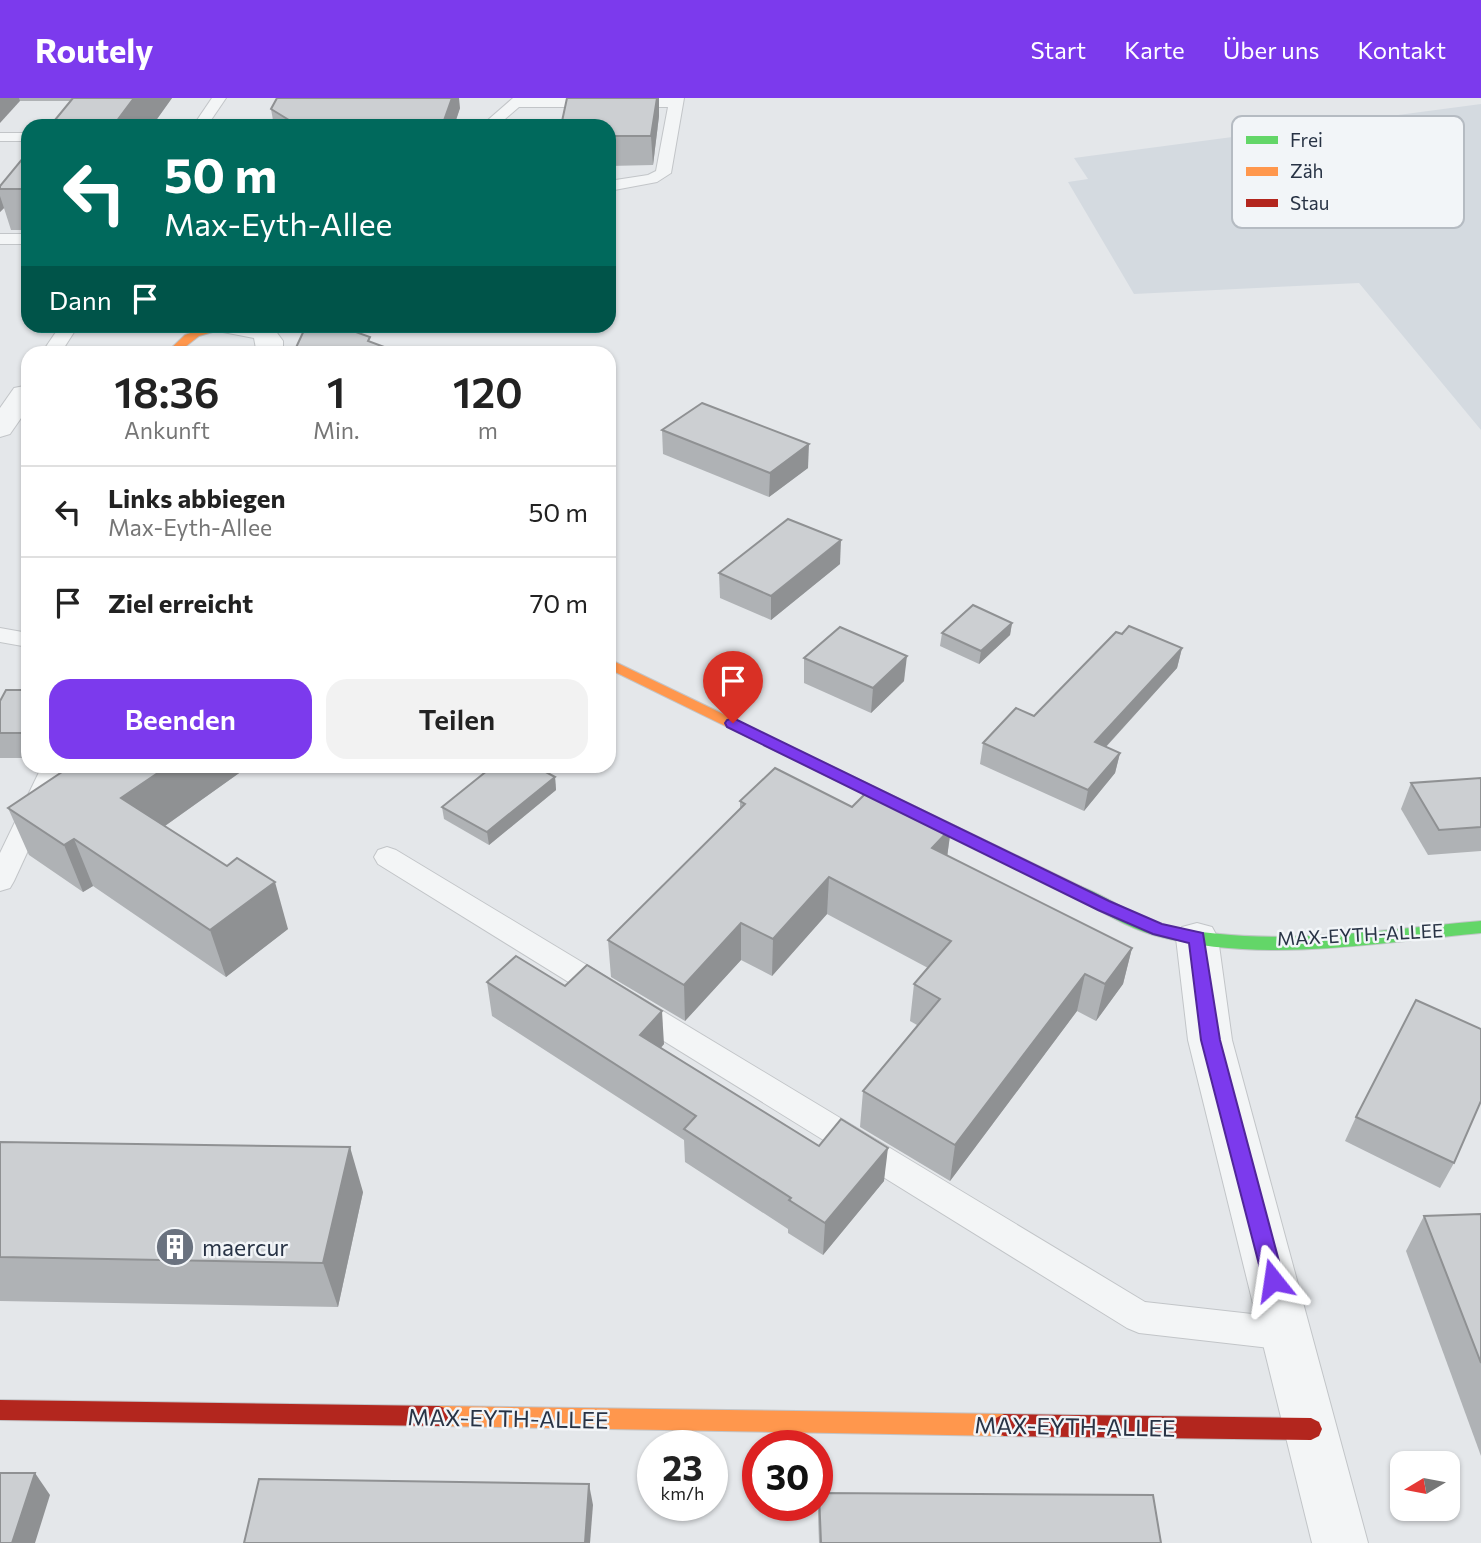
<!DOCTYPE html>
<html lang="de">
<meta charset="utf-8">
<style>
:root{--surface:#fff;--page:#f2f2f2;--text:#222;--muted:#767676;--line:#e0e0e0;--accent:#7c3aed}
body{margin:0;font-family:Commissioner,sans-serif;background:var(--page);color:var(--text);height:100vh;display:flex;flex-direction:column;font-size:26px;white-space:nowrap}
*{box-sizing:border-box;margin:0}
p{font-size:23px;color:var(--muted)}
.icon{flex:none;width:38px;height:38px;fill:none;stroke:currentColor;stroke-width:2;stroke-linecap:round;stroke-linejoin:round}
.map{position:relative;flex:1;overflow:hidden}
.sheet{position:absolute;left:21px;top:248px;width:595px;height:427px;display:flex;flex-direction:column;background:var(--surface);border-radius:21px;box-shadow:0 2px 5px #0004}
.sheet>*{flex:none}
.banner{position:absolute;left:21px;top:21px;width:595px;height:214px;border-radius:21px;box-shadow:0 2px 5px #0004;background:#00695c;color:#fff;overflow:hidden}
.needle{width:46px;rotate:260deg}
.controls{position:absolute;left:1390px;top:1353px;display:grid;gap:14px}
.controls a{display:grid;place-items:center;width:70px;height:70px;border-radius:14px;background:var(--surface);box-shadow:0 2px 5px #0004;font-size:35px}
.speed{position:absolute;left:637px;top:1332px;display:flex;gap:14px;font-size:35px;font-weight:700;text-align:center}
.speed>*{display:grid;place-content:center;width:91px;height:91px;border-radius:50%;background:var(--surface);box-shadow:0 2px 5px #0004;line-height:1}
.speed small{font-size:18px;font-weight:400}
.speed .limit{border:10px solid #d22;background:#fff;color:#111}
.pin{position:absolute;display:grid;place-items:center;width:60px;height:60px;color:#fff;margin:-72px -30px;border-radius:50% 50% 50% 0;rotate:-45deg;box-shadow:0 0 7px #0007}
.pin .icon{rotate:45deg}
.me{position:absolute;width:77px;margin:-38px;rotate:345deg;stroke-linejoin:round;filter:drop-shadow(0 0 5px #0008)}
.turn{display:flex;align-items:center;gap:24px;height:147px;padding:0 28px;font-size:32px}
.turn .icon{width:91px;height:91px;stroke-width:2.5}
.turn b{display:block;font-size:49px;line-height:60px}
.then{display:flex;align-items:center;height:66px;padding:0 28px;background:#0003;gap:14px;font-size:26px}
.eta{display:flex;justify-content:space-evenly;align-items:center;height:119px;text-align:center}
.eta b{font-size:42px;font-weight:600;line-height:49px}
.primary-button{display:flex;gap:14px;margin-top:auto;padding:14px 28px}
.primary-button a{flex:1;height:80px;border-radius:21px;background:var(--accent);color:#fff;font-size:28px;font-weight:600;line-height:80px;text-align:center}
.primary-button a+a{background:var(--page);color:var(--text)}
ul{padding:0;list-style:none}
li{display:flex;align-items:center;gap:21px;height:91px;padding:0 28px;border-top:2px solid var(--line)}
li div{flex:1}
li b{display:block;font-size:26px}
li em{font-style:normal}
header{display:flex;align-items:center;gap:42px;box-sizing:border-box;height:98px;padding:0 35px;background:var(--accent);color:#fff}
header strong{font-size:33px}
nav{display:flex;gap:38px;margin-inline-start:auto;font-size:24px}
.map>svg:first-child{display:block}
.built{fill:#d4dae0}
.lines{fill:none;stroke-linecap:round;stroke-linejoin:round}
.lane-casing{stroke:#c2c5c8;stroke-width:2}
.street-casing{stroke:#c2c5c8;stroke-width:2}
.fast-casing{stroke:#c2c5c8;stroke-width:2}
.slow-casing{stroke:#c2c5c8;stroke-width:2}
.jam-casing{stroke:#c2c5c8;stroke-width:2}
.lane{fill:#f3f5f6;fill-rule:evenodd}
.street{fill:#f3f5f6;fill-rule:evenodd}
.fast{fill:#63d668;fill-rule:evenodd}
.slow{fill:#ff974d;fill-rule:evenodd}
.jam{fill:#b3261e;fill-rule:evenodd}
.wall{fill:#afb2b5}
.shaded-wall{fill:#8f9193}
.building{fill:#cccfd2;stroke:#8f9193;stroke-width:2}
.route{fill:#7c3aed;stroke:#51269a;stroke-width:2}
.labels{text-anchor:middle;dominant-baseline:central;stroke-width:5;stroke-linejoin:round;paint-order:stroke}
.street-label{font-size:19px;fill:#283345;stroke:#f2f5f8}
.near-poi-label{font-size:23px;fill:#283345;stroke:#f2f5f8;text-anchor:start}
.near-street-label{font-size:23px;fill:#283345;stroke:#f2f5f8}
.key{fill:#f2f5f8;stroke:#b5bbc2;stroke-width:2}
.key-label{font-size:19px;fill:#283345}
</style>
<header>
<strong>Routely</strong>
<nav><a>Start</a><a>Karte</a><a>Über uns</a><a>Kontakt</a></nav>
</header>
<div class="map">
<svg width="1481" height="1445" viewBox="0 0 1481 1445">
<rect width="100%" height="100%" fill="#e4e7ea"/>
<path class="built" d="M1481 6V332L1359 185 1134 196 1068 84 1088 81 1074 60Z"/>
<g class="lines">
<g class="lane-casing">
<g id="lane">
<path d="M212 0H226L207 28H193Z"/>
<path d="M513 0H684L671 75 657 84 609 93V83L648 77 656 73 668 9H519L497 28H481Z"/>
<rect x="0" y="35" width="28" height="8"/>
<rect x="0" y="136" width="28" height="10"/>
<path d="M60 228H78L60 256H41Z"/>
<path d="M0 530 28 535V549L0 544Z"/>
<path d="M42 668H67L14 783 10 790 0 793V755Z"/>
<path d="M387 749 396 752 1145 1204 1287 1220 1299 1225 1304 1236 1299 1247 1287 1252 1139 1235 1127 1230 378 766 374 759 378 752Z"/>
</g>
</g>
<g class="street-casing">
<g id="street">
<path d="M219 228H272L283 243V256H257L254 240 223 234Z"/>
<path d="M24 288 28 289V310L10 336 0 339V310L14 290Z"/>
<path d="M1197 825 1212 829 1218 840 1232 942 1368 1445H1312L1188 942 1176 840 1182 829Z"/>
</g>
</g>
<g class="fast-casing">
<path id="fast" d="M1076 787C1106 796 1132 819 1163 827 1267 851 1377 832 1481 823V835C1376 845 1261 866 1157 838 1126 830 1099 811 1070 797L1068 793 1070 789Z"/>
</g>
<g class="slow-casing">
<g id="slow">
<path d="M209 228H233L199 238 176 256H165L185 237Z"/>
<path d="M609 561 1082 789 1084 793 1082 797H1070L609 571Z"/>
<path d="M439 1308 1004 1316 1012 1320 1015 1327 1012 1334 1004 1338 439 1328 431 1325 428 1318 431 1311Z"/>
</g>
</g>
<g class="jam-casing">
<g id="jam">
<path d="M0 1302 439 1308 447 1311 450 1318 447 1325 439 1328 0 1322Z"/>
<path d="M1004 1316 1311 1320 1319 1324 1322 1331 1319 1338 1311 1342 1004 1338 996 1334 993 1327 996 1320Z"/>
</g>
</g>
<use href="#lane" class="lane"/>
<use href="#street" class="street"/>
<use href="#fast" class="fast"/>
<use href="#slow" class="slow"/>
<use href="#jam" class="jam"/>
</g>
<g class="wall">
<path d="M0 0H172L152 28H50L71 3H20Z"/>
<path d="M460 10 454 28H274L271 11Z"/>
<path d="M659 18 653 67 609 68V28Z"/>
<path d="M28 54V132H11L4 110 0 114V88Z"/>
<path d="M662 332 808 370 769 399 663 356Z"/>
<path d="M840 466 771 522 720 500 719 475Z"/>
<path d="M1012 525 1010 537 979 566 940 548 942 535Z"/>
<path d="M1122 536 1182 550 1177 570 1106 649 1120 655 1115 675 1084 713 980 666 983 645 1034 618Z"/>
<path d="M804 560 904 583 871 615 804 585Z"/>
<path d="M28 592V660H0V603Z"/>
<path d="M249 668 165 728 288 831 226 879 93 788 83 794 29 757 8 710Z"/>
<path d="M555 679 556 692 489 747 444 721 442 709Z"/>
<path d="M1481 680V753L1428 757 1401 711 1411 685Z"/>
<path d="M740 703 852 709 951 730 947 758 1132 850 1123 886 1096 923 1077 913 950 1083 860 1029 863 993 917 927 910 923 914 886 928 870 827 816 772 878 741 862 685 923 611 879 608 842 740 711Z"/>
<path d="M487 884 565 888 664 946 661 950 819 1048 884 1083 823 1157 788 1135V1131L685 1064 684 1042 492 918Z"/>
<path d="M1356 1019 1454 1065 1440 1090 1345 1043Z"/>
<path d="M0 1044 363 1094 338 1209 0 1203Z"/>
<path d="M1481 1116V1358L1406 1153 1424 1118Z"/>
<path d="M819 1395 1161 1445H819L818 1416Z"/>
</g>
<g class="shaded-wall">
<path d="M0 0H19L20 3 0 25Z"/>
<path d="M134 0H172L152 28H113Z"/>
<path d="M452 0H459L460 10 454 28H442Z"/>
<path d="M657 0H659V18L653 67 651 38Z"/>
<path d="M0 98 4 110 0 114Z"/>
<path d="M809 346 808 370 769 399 770 375Z"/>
<path d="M841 442 840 466 771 522V498Z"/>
<path d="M1012 525 1010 537 979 566 981 553Z"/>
<path d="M1182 550 1177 570 1091 665 1095 644Z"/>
<path d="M907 558 904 583 871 615 873 590Z"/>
<path d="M1120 655 1115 675 1084 713 1088 692Z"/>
<path d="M168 668H249L138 747 121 700Z"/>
<path d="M555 679 556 692 489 747 487 734Z"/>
<path d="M951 730 946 767 932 750Z"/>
<path d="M74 741 93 788 83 794 64 747Z"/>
<path d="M829 779 827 816 772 878 773 841Z"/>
<path d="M275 784 288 831 226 879 210 832Z"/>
<path d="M741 825V862L685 923 684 887Z"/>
<path d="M1132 850 1123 886 1096 923 1105 886Z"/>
<path d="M1085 876 1077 913 950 1083 955 1047Z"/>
<path d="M662 913 664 946 642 970 640 937Z"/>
<path d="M350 1049 363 1094 338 1209 323 1165Z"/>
<path d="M888 1050 884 1083 823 1157 825 1125Z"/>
<path d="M35 1375 50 1397 35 1445H12Z"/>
<path d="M589 1386 593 1407 590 1445H585Z"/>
</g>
<g class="building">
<path d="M73 0H134L113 28H50Z"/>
<path d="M277 0H452L442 28H286L289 22 271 11Z"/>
<path d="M567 0H657L651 38H609V28H561Z"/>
<path d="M28 54V91H0V88Z"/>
<path d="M306 228H339L370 239 368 243 403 256H293Z"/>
<path d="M702 305 809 346 770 375 662 332Z"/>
<path d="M788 421 841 442 771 498 719 475Z"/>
<path d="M973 507 1012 525 981 553 942 535Z"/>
<path d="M1129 528 1182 550 1095 644 1120 655 1088 692 983 645 1016 610 1034 618 1116 534 1122 536Z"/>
<path d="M840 529 907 558 873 590 804 560Z"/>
<path d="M6 592H28V635H0V603Z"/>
<path d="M71 668H168L121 700 227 768 237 760 275 784 210 832 74 741 64 747 8 710Z"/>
<path d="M493 668H535L555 679 487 734 442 709Z"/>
<path d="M775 670 852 709 870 691 951 730 932 750 1132 850 1105 886 1085 876 955 1047 863 993 940 901 914 886 951 843 829 779 773 841 741 825 684 887 608 842 745 706 740 703Z"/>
<path d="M1481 680V729L1439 732 1411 685Z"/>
<path d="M516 858 565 888 587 867 662 913 640 937 819 1048 841 1021 888 1050 825 1125 789 1102 791 1100 684 1031 696 1018 487 884Z"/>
<path d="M1416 902 1481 931V1003L1454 1065 1356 1019Z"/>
<path d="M0 1044 350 1049 323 1165 0 1159Z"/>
<path d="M1481 1116V1265L1424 1118Z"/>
<path d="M0 1375H35L12 1445H0Z"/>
<path d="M259 1381 589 1386 585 1445H244Z"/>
<path d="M819 1395 1153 1397 1161 1445H821Z"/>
</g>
<path class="route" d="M733 620 1109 803 1162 826 1203 835 1220 942 1284 1182 1281 1189 1273 1192 1266 1189 1263 1182 1201 942 1189 845 1153 836 1098 812 727 629 725 625 727 622Z"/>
<defs>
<g id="building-disc" transform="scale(2.0125)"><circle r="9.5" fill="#6a727f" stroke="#f2f5f8"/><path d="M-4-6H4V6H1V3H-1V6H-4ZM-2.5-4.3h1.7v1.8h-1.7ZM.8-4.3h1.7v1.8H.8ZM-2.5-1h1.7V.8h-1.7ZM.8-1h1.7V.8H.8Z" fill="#fff"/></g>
</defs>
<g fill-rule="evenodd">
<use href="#building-disc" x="175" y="1149"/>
</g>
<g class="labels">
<g class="street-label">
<text transform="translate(1360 836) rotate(-3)">MAX-EYTH-ALLEE</text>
</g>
<g class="near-poi-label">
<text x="202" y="1149">maercur</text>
</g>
<g class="near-street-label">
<text transform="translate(508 1320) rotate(1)">MAX-EYTH-ALLEE</text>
<text transform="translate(1075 1328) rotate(1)">MAX-EYTH-ALLEE</text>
</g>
</g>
<rect x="1232" y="18" width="232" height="112" rx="10" class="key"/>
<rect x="1246" y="38" width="32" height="8" fill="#63d668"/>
<rect x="1246" y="69" width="32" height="9" fill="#ff974d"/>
<rect x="1246" y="101" width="32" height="8" fill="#b3261e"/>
<g class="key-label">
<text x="1290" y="49">Frei</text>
<text x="1290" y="80">Zäh</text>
<text x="1290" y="112">Stau</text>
</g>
</svg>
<div class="controls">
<a><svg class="needle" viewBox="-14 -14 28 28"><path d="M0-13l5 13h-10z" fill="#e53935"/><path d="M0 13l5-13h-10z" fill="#767676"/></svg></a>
</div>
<div class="speed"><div>23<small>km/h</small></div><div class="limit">30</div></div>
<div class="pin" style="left:733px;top:625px;background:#d93025"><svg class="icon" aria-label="arrive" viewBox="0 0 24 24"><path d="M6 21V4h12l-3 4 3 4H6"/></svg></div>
<svg class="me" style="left:1273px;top:1182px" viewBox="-20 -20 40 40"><path d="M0-17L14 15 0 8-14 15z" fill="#7c3aed" stroke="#fff" stroke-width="4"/></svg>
<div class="banner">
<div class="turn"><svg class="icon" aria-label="left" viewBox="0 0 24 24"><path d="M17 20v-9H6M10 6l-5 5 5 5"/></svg><div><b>50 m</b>Max-Eyth-Allee</div></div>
<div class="then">Dann<svg class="icon" aria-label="arrive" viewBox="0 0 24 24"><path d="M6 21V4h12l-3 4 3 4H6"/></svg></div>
</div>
<section class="sheet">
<div class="eta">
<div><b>18:36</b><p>Ankunft</p></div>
<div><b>1</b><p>Min.</p></div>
<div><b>120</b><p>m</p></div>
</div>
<ul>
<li><svg class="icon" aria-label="left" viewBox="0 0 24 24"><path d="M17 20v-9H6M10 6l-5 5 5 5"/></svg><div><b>Links abbiegen</b><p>Max-Eyth-Allee</p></div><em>50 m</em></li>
<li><svg class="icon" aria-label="arrive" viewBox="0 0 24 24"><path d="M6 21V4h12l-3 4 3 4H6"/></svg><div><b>Ziel erreicht</b></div><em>70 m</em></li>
</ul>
<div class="primary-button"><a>Beenden</a><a>Teilen</a></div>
</section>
</div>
